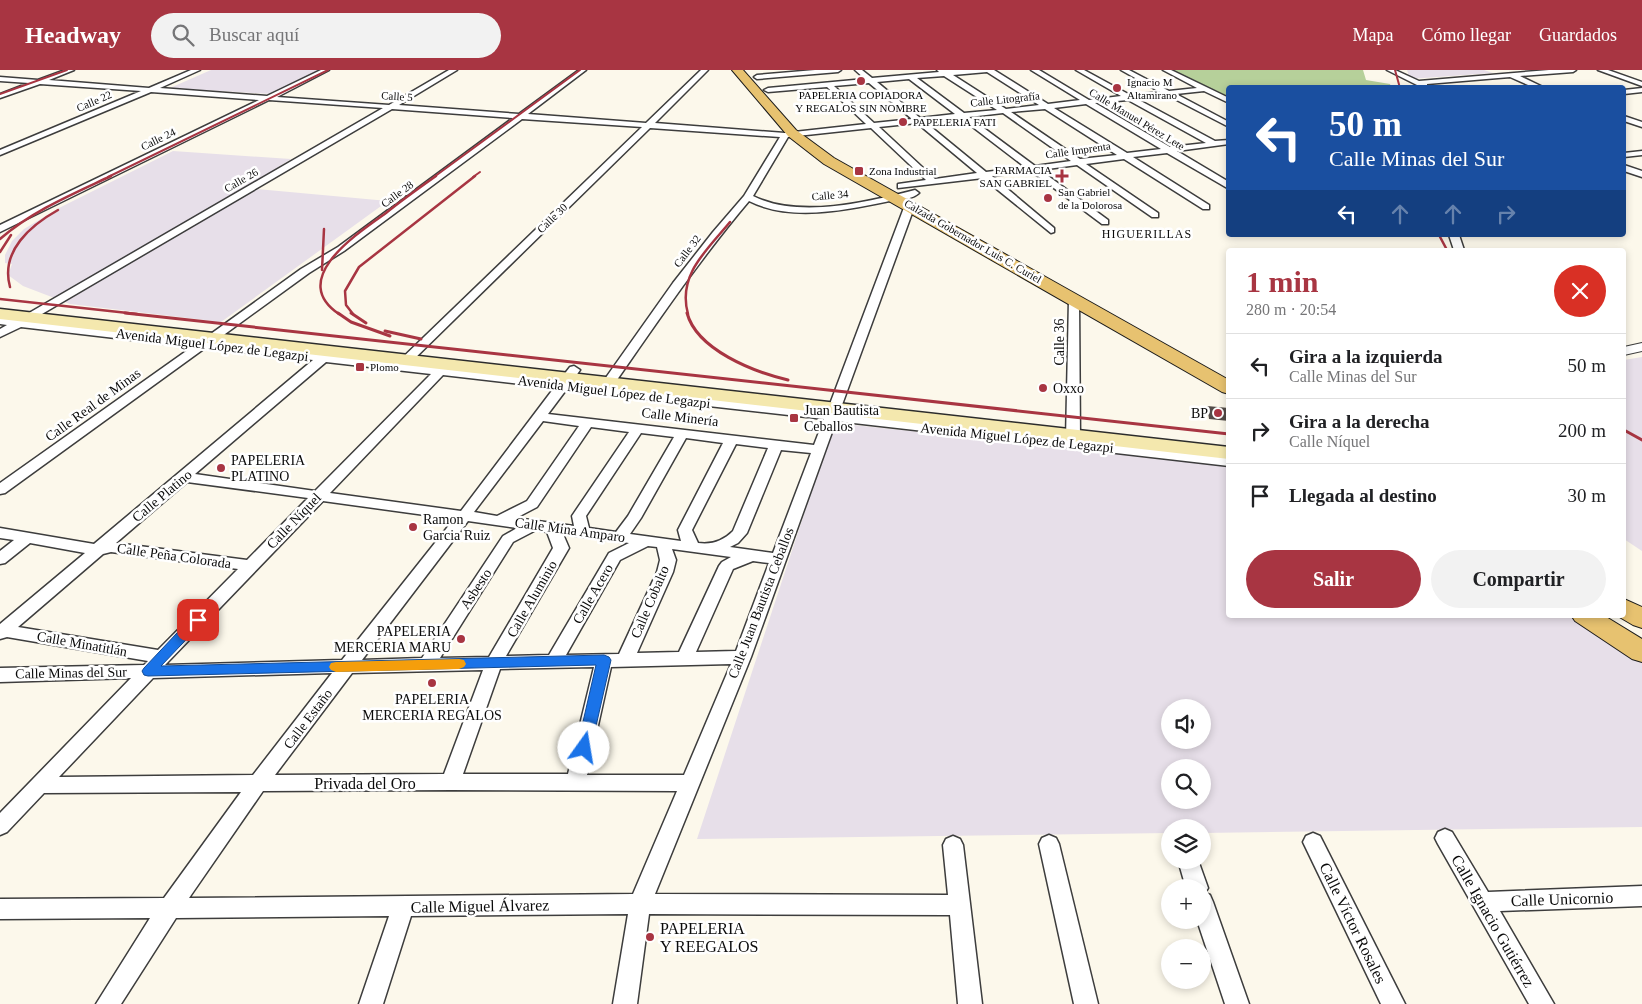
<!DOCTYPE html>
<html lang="es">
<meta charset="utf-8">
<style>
:root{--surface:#fff;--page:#f2f2f2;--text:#202124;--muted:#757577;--line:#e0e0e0;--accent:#a83542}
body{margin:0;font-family:Georgia,serif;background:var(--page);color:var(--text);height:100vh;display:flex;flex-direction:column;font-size:19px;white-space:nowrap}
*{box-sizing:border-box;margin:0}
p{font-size:16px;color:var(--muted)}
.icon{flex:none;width:28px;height:28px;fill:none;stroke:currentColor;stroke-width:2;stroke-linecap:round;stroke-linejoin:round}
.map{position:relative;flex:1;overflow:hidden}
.panel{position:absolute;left:1226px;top:178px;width:400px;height:370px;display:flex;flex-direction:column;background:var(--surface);border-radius:5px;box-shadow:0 2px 8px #0003}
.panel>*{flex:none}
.guide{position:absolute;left:1226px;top:15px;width:400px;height:152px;border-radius:5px;box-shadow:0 2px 8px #0003;background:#1a4fa0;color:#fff;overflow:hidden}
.buttons{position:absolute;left:1161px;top:629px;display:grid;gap:10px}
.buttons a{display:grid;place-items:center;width:50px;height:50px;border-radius:50%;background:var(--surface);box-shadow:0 2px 8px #0003;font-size:25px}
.pin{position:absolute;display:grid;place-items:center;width:42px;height:42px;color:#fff;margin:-21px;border-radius:10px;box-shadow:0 2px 8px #0006}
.me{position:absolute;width:55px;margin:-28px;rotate:13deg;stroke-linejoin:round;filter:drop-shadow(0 0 4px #0008)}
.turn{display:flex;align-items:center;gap:18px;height:105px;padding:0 20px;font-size:22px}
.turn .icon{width:65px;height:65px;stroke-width:2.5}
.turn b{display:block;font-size:35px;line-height:42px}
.lanes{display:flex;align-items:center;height:48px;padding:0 20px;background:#0003;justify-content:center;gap:25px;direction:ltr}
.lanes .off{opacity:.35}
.round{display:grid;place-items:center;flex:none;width:52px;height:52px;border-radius:26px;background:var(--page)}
.overview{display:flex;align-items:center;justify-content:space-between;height:85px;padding:0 20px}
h1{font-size:30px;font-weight:600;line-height:38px;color:var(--accent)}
.cta{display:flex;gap:10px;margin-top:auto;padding:10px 20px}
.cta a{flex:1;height:58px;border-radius:30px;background:var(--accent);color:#fff;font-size:20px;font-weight:600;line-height:58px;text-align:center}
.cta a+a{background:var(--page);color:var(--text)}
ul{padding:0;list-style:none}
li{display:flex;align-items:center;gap:15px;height:65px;padding:0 20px;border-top:1px solid var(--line)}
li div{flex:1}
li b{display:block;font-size:19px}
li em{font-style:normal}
header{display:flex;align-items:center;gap:30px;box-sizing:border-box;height:70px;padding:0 25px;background:var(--accent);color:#fff}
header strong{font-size:24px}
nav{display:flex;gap:28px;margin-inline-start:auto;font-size:18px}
.search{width:350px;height:45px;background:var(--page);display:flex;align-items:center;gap:12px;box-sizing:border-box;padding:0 18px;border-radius:28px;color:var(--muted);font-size:19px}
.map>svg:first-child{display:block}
.industrial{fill:#e7dfe9;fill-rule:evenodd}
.forest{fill:#b6d09a}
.building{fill:#524b48}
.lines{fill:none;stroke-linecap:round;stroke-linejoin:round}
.minor-casing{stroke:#3d3d3d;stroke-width:3}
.tertiary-casing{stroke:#3d3d3d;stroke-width:2}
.secondary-casing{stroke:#2c2c2c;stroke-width:3}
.primary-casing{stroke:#1b1b1b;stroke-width:2}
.minor{fill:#fff;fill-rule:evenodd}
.tertiary{fill:#fff;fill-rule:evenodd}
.secondary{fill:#f4e8ae;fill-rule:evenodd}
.primary{fill:#e7c270;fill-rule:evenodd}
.rail-far2{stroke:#a83542;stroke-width:2}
.rail-far1{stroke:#a83542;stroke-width:2.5}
.rail{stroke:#a83542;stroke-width:3}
.route{fill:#1a73e8;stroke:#114b97}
.slow{fill:#f59e0b}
.poi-dot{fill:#a83542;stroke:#fff;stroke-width:2}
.labels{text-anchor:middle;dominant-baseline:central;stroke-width:5;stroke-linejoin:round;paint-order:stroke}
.far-poi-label{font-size:11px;fill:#0a0a0a;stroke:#fff;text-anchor:start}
.far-street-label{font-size:11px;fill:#0a0a0a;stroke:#fff}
.far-neighbourhood-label{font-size:12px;letter-spacing:1px;fill:#0a0a0a;stroke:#fff}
.street-label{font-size:14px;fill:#0a0a0a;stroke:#fff}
.poi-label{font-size:14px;fill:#0a0a0a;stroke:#fff;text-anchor:start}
.near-street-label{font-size:16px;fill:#0a0a0a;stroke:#fff}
.near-poi-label{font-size:16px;fill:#0a0a0a;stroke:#fff;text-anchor:start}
</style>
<header>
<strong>Headway</strong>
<div class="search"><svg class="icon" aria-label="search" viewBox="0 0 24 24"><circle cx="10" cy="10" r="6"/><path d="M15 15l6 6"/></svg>Buscar aquí</div>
<nav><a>Mapa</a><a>Cómo llegar</a><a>Guardados</a></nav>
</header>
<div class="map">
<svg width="1642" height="934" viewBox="0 0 1642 934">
<rect width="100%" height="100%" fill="#fcf8eb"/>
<g class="industrial">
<path d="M211 0H319L270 24 170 18Z"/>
<path d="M1407 0H1484L1493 3 1410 9Z"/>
<path d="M173 81 291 89 246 118 388 131 221 252 70 234 23 216 8 205 12 194 5 193V185L12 171 24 159 59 138Z"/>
<path d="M1642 287V481L1624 469V290Z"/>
<path d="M834 353 1229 394V545H1575L1642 589V757L1203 763 1202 758H1170V763L697 769ZM1170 638H1202V670H1170ZM1170 698H1202V730H1170Z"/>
</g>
<path class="forest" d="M1172 0H1363L1366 10 1390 14 1391 17 1229 18V27Z"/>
<path class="building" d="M1207 336 1229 338V351L1209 349Z"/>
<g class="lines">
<g class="minor-casing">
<g id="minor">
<path d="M65 0H74L49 10 149 18 191 0H200L160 18 267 26 321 0H329L277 27 389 35 449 0H457L399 35 519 44 579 0H586L528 44 646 53 701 0H708L655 53 785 63 866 54 827 17 768 22 764 20 768 18 865 9 855 0H862L872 8 939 2 937 0H994L1048 34 1080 30 1031 0H1039L1089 30 1121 26 1076 0H1084L1130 25 1160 22 1121 0H1129L1169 21 1197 18 1163 0H1171L1229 28V33L1204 21 1176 24 1229 52V57L1167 25 1137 29 1215 71 1229 70V74L1177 81 1229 112V119L1167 83 1133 87 1209 135V139H1203L1124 89 1086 94 1158 143V147H1152L1077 95 1040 100 1108 150V154H1102L1031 101 992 106 1054 158V162L1051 163 983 108 898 118V114L926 110 871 58 788 67 753 126C798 149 868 132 915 120L919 123C913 129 899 130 890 131 847 140 790 152 749 131 699 190 656 254 612 317L827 342 905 135 910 132 915 135 839 343 1066 369 1069 229 1074 226 1079 229 1080 371 1229 388V396L836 351 751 587 655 824 948 825 943 775 946 769 953 766 960 769 963 775 982 934H958L950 845 649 844 637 934H613L628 844 411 846 383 934H359L389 846 176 848 121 934H96L150 848 0 849V829L164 828 241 722 44 723 7 762 0 765V743L131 608 0 612V598L144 595 148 591 7 567 0 569V554L85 483 30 473 5 493 0 494V481L14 470 0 468V458L94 474 313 290 205 278 5 423 0 424V413L192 277 21 257 0 267V259L7 255 0 254V248L17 250 383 38 269 30 0 162V155L259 30 151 22 0 85V80L141 21 40 14 0 28V24L29 13 0 11V7L38 10ZM987 2 1039 35 1006 39 953 5ZM944 6 997 40 964 43 917 8ZM909 9 955 44 920 48 877 12ZM869 13 912 49 874 53 834 16ZM1128 30 1206 73 1170 77 1095 33ZM1086 34 1161 79 1127 83 1054 38ZM392 39 513 48 338 177 301 199 201 271 30 251ZM1045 39 1117 85 1080 89 1011 42ZM1003 43 1071 91 1035 96 969 47ZM961 48 1025 97 986 102 925 52ZM522 49 642 57 397 293 214 272 309 203 344 181ZM917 53 977 103 935 109 879 57ZM650 58 780 67 744 126 713 162 673 213 600 316 571 313 580 300 574 296 570 297 559 311 409 294ZM326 292 431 304 315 421 195 404ZM443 305 554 318 461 441 330 423ZM566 320 824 349 814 375 548 344ZM543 351 579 356 527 431 497 446 474 442ZM591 357 629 362 572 446 574 456 516 448 537 437ZM641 363 674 367 628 446 616 462 589 458 586 446ZM686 368 723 373 678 460 681 471 630 464 641 448ZM736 374 768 378 733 461C723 471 712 475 698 473L692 460ZM781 380 811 383 773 483 730 477 738 473 747 463ZM187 412 308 428 247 490 116 473ZM323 431 454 449 342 590 165 595ZM468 451 517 458 503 466 422 588 362 590ZM536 460 547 462 553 478 489 587 440 588 513 472ZM563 464 629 473 609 483 549 585 506 586 569 478ZM648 476 657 477 660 490 657 502 619 584 566 585 620 490ZM672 479 731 487 722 492 719 496 679 582 637 583 673 502 676 490ZM111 482 238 499 158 580 18 557 103 484ZM753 491 769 493 736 581 696 582 733 499ZM731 594 684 705H587L611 597ZM594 597 568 704H463L500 599ZM483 600 444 704 275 705 352 603ZM332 603 253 705 59 707 153 608ZM451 720 677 721 633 824 189 828 263 721Z"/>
<path d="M815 0H841L838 2 757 9 754 7 757 5Z"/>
<path d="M1387 0H1395L1419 11 1549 0H1576L1573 2 1520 6 1545 18H1535L1510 7 1427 14V17L1423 18Z"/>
<path d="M1598 0H1608L1642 12V16Z"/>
<path d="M1642 18V22L1624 24V20Z"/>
<path d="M1624 46 1642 52V57L1624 51Z"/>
<path d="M1642 81V85L1624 87V83Z"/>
<path d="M1624 95 1642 101V107L1624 101Z"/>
<path d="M1449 165H1459L1464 180H1454Z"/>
<path d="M1445 759 1452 762 1488 822 1642 816V836L1500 841 1554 934H1529L1438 774 1435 768 1438 762Z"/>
<path d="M1313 763 1320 766 1405 934H1381L1303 772 1306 766Z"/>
<path d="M1049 765 1056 768 1059 774 1098 934H1074L1039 774 1042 768Z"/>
<path d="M1178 790H1198L1208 818 1205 823 1210 825 1213 832 1249 934H1225L1197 850H1202V818H1186Z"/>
</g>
</g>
<g class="tertiary-casing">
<path id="tertiary" d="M1642 273V281L1624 285V277Z"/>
</g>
<g class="secondary-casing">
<path id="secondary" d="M0 239 1229 377V389L0 249Z"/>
</g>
<g class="primary-casing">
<g id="primary">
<path d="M732 0H743L796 60 834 88 1229 310V324L1222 322 824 94 788 66Z"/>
<path d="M1624 529 1642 537V558L1633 555 1616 545H1624Z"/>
<path d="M1571 545H1603L1642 569V592L1632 589 1575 551Z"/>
</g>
</g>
<use href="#minor" class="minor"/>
<use href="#tertiary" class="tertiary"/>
<use href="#secondary" class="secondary"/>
<use href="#primary" class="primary"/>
<g class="rail-far2">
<path d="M1395 0 1400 18"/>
<path d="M0 24 67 0"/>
<path d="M108 107 328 0"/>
<path d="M434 107 580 0"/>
<path d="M473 107 480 102"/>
</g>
<g class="rail-far1">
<path d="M1439 165 1447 180"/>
<path d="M0 169C32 141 73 124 111 106"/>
<path d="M0 182 11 165"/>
<path d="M322 200 324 159"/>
<path d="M10 217C0 181 31 155 58 140"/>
<path d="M0 229 137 244"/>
<path d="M339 244C287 209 358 163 386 143 402 130 419 118 436 106"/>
<path d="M353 244 346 235 345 221 359 197 475 106"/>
<path d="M688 244C677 205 707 180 730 152"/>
</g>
<g class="rail">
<path d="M125 243 1229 364"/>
<path d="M338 243 351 252 390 266"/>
<path d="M351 243 366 253"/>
<path d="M687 243C697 280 754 302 788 310"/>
<path d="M385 261 421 269"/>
<path d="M1624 360 1642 370"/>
</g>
</g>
<path class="route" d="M198 545 204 550 202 553 161 596 604 585 609 587 611 590 591 678 589 682 584 683 579 682 577 678 596 595 148 606 144 605 142 601 144 598 193 546Z"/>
<path class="slow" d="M459 589 464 590 466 594 464 597 459 599 336 602 331 600 329 597 331 593 336 592Z"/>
<g class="poi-dot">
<circle cx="861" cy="11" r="5"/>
<circle cx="1117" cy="18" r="5"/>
<circle cx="903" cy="52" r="5"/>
<rect x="854" y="96" width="10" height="10" rx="2.5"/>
<path d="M1059.5 98.5h5v5h5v5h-5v5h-5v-5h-5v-5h5z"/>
<circle cx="1048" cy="128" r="5"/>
<rect x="355" y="292" width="10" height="10" rx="2.5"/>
<circle cx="1043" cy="318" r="5"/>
<circle cx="1218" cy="343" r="5"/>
<rect x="789" y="343" width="10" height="10" rx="2.5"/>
<circle cx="221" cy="398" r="5"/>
<circle cx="413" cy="457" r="5"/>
<circle cx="461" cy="569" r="5"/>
<circle cx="432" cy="613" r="5"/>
<circle cx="650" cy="867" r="5"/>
</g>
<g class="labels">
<g class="far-poi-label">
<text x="1127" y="12">Ignacio M<tspan x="1127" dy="13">Altamirano</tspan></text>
<text x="861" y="25" text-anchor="middle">PAPELERIA COPIADORA<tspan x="861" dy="13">Y REGALOS SIN NOMBRE</tspan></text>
<text x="913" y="52">PAPELERIA FATI</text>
<text x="1052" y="100" text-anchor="end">FARMACIA<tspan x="1052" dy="13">SAN GABRIEL</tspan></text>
<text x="869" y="101">Zona Industrial</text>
<text x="1058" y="122">San Gabriel<tspan x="1058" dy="13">de la Dolorosa</tspan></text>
<text x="370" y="297">Plomo</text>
</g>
<g class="far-street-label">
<text transform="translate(397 26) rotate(4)">Calle 5</text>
<text transform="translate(1005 29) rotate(-6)">Calle Litografía</text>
<text transform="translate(94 31) rotate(-23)">Calle 22</text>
<text transform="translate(1137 49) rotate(31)">Calle Manuel Pérez Lete</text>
<text transform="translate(158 69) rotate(-26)">Calle 24</text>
<text transform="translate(1078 80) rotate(-8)">Calle Imprenta</text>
<text transform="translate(241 110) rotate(-30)">Calle 26</text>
<text transform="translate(397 124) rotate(-36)">Calle 28</text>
<text transform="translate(830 125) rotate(-5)">Calle 34</text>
<text transform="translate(552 148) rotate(-44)">Calle 30</text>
<text transform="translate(973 171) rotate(30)">Calzada Gobernador Luis C. Curiel</text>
<text transform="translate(687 181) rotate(-53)">Calle 32</text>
</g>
<g class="far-neighbourhood-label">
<text x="1147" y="164">HIGUERILLAS</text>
</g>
<g class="street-label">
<text transform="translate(1059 272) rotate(-90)">Calle 36</text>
<text transform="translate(212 275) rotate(7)">Avenida Miguel López de Legazpi</text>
<text transform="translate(614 322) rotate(7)">Avenida Miguel López de Legazpi</text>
<text transform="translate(93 335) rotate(-36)">Calle Real de Minas</text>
<text transform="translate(680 347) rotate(7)">Calle Minería</text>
<text transform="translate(1017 368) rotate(6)">Avenida Miguel López de Legazpi</text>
<text transform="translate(162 426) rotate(-40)">Calle Platino</text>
<text transform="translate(294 451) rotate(-46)">Calle Níquel</text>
<text transform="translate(570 460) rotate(8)">Calle Mina Amparo</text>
<text transform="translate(174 486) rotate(8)">Calle Peña Colorada</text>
<text transform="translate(476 519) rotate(-57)">Asbesto</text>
<text transform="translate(593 524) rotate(-60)">Calle Acero</text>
<text transform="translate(532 529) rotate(-60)">Calle Aluminio</text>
<text transform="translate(650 532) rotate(-67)">Calle Cobalto</text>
<text transform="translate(761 533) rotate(-69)">Calle Juan Bautista Ceballos</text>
<text transform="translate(82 574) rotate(10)">Calle Minatitlán</text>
<text transform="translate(71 603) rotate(-1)">Calle Minas del Sur</text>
<text transform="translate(308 649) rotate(-53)">Calle Estaño</text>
</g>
<g class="poi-label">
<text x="1053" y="318">Oxxo</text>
<text x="804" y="340">Juan Bautista<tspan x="804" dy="16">Ceballos</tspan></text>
<text x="1208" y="343" text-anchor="end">BP</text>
<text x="231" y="390">PAPELERIA<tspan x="231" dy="16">PLATINO</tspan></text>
<text x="423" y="449">Ramon<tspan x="423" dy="16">Garcia Ruiz</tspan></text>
<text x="451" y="561" text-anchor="end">PAPELERIA<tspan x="451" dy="16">MERCERIA MARU</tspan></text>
<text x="432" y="629" text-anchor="middle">PAPELERIA<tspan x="432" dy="16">MERCERIA REGALOS</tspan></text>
</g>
<g class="near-street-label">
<text x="365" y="713">Privada del Oro</text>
<text transform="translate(1562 829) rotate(-2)">Calle Unicornio</text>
<text transform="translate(480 836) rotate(-1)">Calle Miguel Álvarez</text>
<text transform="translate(1493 851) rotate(60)">Calle Ignacio Gutiérrez</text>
<text transform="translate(1353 853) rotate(64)">Calle Víctor Rosales</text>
</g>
<g class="near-poi-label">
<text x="660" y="858">PAPELERIA<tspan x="660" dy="18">Y REEGALOS</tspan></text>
</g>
</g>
</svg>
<div class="buttons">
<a><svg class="icon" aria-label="sound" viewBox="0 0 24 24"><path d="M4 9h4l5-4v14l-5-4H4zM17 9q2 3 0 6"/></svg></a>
<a><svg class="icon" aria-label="search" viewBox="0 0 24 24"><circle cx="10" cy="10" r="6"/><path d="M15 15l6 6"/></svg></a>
<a><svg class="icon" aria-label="layers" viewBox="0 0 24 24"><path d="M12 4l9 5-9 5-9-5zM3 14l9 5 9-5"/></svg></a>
<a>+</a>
<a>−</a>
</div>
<div class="pin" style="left:198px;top:550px;background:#d93025"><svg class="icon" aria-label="arrive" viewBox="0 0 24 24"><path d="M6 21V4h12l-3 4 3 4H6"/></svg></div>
<svg class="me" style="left:584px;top:678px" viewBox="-20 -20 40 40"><circle r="19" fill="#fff"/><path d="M0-13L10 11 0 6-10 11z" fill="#1a73e8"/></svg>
<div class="guide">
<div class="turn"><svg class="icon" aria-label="left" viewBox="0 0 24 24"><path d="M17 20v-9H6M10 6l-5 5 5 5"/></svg><div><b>50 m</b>Calle Minas del Sur</div></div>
<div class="lanes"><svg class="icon" aria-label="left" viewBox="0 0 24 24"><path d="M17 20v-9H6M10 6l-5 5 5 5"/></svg><svg class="icon off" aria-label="ahead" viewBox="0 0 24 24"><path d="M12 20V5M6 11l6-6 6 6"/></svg><svg class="icon off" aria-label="ahead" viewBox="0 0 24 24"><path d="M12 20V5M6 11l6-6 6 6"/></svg><svg class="icon off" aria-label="right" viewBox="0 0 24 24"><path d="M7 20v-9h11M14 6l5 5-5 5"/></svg></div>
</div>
<section class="panel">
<div class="overview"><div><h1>1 min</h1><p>280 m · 20:54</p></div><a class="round" style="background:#d93025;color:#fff"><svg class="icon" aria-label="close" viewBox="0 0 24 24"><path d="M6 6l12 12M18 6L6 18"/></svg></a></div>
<ul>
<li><svg class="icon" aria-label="left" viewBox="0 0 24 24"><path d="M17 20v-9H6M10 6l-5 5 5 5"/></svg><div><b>Gira a la izquierda</b><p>Calle Minas del Sur</p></div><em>50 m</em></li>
<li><svg class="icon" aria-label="right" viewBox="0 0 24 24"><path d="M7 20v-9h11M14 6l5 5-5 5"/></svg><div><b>Gira a la derecha</b><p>Calle Níquel</p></div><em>200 m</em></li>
<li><svg class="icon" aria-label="arrive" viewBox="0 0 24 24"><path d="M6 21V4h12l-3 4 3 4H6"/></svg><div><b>Llegada al destino</b></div><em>30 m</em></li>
</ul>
<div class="cta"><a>Salir</a><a>Compartir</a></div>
</section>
</div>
